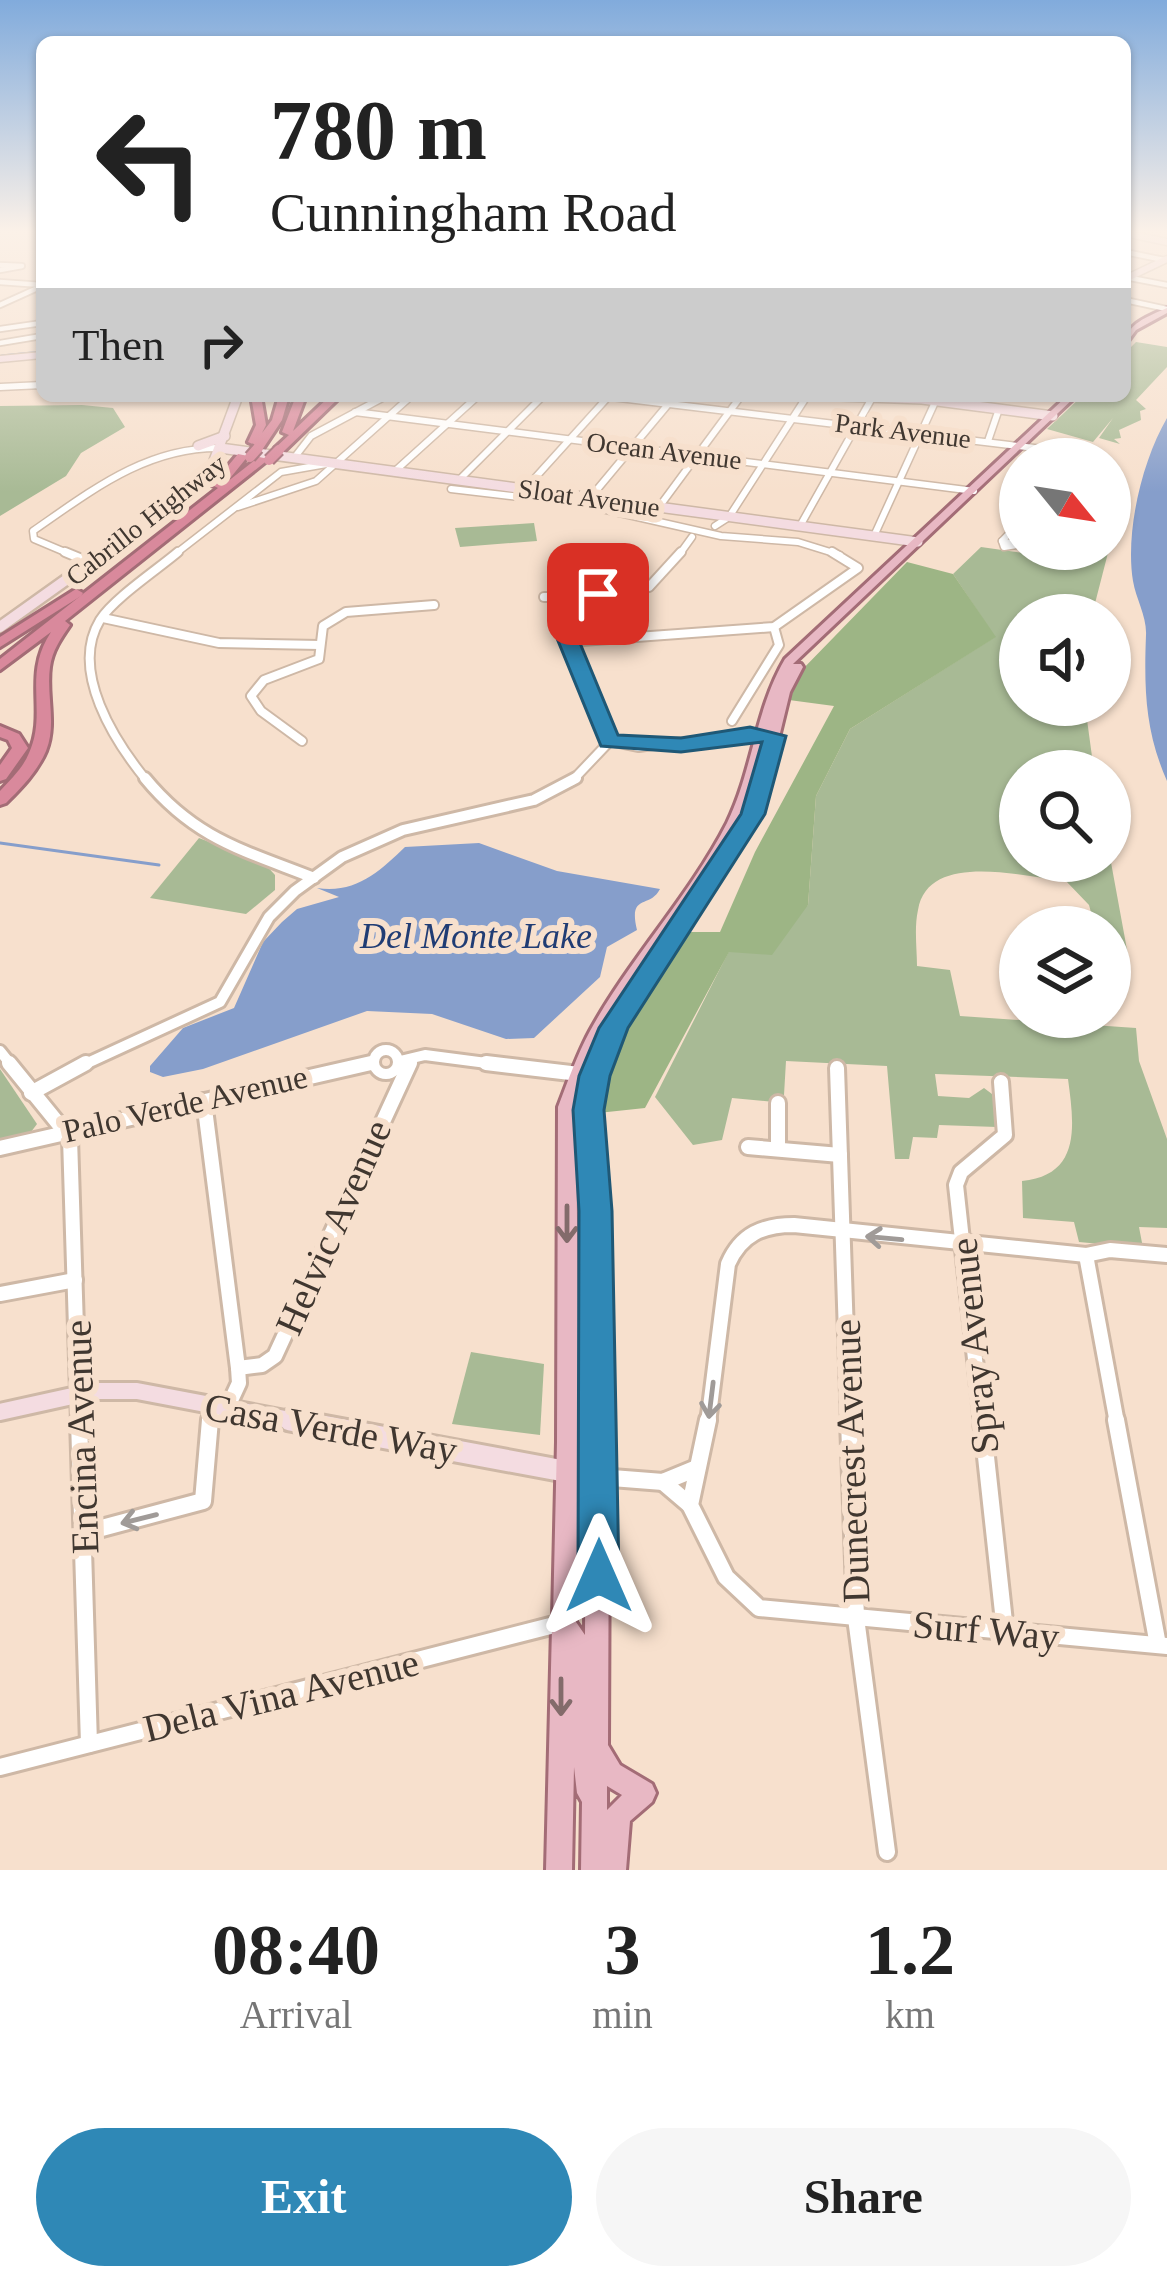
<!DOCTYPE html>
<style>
:root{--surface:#fff;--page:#f6f6f6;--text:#222;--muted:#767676;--accent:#2f88b6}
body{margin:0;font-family:"Times New Roman",serif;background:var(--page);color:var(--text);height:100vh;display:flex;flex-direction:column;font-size:45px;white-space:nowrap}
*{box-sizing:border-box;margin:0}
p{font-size:39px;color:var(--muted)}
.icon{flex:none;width:66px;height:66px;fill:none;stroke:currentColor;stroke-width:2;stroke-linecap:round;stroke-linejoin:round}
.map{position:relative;height:1870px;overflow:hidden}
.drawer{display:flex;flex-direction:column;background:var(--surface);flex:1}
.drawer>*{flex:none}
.banner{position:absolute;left:36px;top:36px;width:1095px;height:366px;border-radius:18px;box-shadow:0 3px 9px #0004;background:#fff;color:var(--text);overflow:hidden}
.needle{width:78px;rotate:120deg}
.fabs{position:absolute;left:999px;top:438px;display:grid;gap:24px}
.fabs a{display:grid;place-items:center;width:132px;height:132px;border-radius:50%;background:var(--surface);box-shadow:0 3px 9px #0004;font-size:60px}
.pin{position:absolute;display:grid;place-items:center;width:102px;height:102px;color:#fff;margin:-51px;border-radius:24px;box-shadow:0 6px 18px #0006}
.me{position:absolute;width:132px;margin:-66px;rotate:0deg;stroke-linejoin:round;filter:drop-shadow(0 0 9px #0008)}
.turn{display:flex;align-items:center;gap:42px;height:252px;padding:0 36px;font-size:54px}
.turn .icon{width:156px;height:156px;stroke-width:2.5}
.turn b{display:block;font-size:84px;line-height:102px}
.then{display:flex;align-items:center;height:114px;padding:0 36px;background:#0003;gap:24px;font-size:45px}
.eta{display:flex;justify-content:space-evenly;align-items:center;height:204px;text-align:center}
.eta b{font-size:72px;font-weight:700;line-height:84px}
.button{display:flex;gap:24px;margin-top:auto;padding:24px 36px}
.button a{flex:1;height:138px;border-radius:72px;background:var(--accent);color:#fff;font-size:48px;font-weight:700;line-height:138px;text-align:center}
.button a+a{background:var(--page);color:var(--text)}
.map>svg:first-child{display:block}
.green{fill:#a8ba95}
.forest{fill:#9db585}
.water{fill:#869ecb}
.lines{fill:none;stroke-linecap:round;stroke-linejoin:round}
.stream{stroke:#869ecb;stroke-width:3}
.street-far5-casing{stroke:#ceb8a6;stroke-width:8}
.street-far4-casing{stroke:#ceb8a6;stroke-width:9}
.street-far3-casing{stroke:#ceb8a6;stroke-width:12}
.street-far2-casing{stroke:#ceb8a6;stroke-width:16}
.street-far1-casing{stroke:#ceb8a6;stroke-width:20}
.street-casing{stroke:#ceb8a6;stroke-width:22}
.secondary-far4-casing{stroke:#ceb8a6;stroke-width:9}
.secondary-far3-casing{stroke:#ceb8a6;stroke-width:12}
.secondary-far2-casing{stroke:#ceb8a6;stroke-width:15}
.secondary-far1-casing{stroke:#ceb8a6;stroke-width:22}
.secondary-casing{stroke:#ceb8a6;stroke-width:27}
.primary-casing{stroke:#a36c76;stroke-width:6}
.highway-casing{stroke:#a36c76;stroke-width:6}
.street-far5{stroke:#fff;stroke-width:4.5}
.street-far4{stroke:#fff;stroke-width:6}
.street-far3{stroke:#fff;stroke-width:8}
.street-far2{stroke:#fff;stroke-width:10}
.street-far1{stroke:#fff;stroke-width:14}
.street{stroke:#fff;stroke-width:16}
.secondary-far4{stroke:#f4dce1;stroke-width:6}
.secondary-far3{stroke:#f4dce1;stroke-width:9}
.secondary-far2{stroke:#f4dce1;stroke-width:10}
.secondary-far1{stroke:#f4dce1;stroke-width:16}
.secondary{stroke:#f4dce1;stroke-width:21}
.primary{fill:#e8b8c4;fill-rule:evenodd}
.highway{fill:#d9899c;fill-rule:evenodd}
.highway-bridge-casing{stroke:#a36c76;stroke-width:14;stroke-linecap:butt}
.highway-bridge{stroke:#d9899c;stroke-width:10}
.oneway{stroke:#836b6b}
.oneway2{stroke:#a09b98}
.route{fill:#2f88b6;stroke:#1f5876;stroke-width:3}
.labels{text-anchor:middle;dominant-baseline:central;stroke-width:12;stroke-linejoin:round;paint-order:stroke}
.far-street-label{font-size:27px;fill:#403730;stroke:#f7e0cd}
.street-label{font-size:33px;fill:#403730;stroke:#f7e0cd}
.water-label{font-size:36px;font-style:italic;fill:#203c74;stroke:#f7e0cd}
.near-street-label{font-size:39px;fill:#403730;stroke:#f7e0cd}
</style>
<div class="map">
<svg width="1167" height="1870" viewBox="0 0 1167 1870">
<rect width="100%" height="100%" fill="#f7e0cd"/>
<g class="green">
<path d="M1136 342 1167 347V367L1136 400 1146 409 1140 411 1141 420 1119 430 1121 438 1114 439 1120 444 1099 438 1113 418 1093 442 1047 429 1082 396H1125V353Z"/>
<path d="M82 405 113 408 125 427 81 453 66 476 0 516V406Z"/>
<path d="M534 523 537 541 460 547 455 528Z"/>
<path d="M981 547 1038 555 1043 549H1109L1092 615H1020V705H1085L1094 771H1020V861L1110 857 1130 966 1110 965V927H1095L1089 905 1066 881C1024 877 928 850 918 910 914 928 917 949 917 966L950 970 960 1016 1136 1028 1139 1061 1167 1139V1228L1139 1227 1143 1248 1079 1242 1074 1222 1023 1218 1022 1181C1082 1175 1074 1124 1068 1079L935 1074 938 1096 969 1098 984 1088 996 1097 997 1127 939 1125 937 1138 913 1137 909 1159H895L887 1066 786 1061 784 1095 774 1102 732 1098 722 1140 693 1145 655 1097 729 951 808 905 816 796 850 729 995 637 953 574Z"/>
<path d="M199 838 264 863 275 875V890L246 914 150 898Z"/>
<path d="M0 1069 37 1124 31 1132 0 1139Z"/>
<path d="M471 1352 544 1364 540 1435 452 1424Z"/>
</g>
<path class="forest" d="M907 562 953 574 996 637 850 729 816 796 808 905 772 955 729 952 645 1108 598 1113C606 1042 646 991 684 932H720L755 852 834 706 789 700 798 674Z"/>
<g class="water">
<path d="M1167 418V781C1145 731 1144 689 1146 635 1147 617 1136 599 1133 581 1125 532 1142 461 1167 418Z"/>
<path d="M479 843 557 871 660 889C650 909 628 893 637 930L607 947 600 977 534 1038 506 1039 432 1014 367 1011 203 1069 163 1077 150 1072V1066L183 1028 234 1008 263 942 282 922 297 909 339 897 317 888C356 894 380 871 405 847Z"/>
</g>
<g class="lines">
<g class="stream">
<path d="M2 356 42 352"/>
<path d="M0 843 159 865"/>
</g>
<g class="street-far5-casing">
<g id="street-far5">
<path d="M1125 252 1164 260"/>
<path d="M0 265 22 266 0 270"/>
<path d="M1125 277 1167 285"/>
<path d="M0 282 42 285"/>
<path d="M1125 300 1167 309"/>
<path d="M0 305 42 286"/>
<path d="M0 329 42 323"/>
<path d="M0 343 42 336"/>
</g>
</g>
<g class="street-far4-casing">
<g id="street-far4">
<path d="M0 387 42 385"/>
<path d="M603 396 1059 451"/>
<path d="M355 412 974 491"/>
<path d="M988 441 999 409"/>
<path d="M1054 449 1085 456"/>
<path d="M294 458 311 436 386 396"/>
<path d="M395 471 478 396"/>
<path d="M459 480 543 396"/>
<path d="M451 489 580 504 721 536 798 542 840 555"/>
<path d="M525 489 609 396"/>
<path d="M590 498 675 396"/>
<path d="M238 507 316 481 408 399"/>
<path d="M659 507 741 396"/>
<path d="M715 526 729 517 807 396"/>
<path d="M800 526 872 398"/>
<path d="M874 536 936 400"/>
<path d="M1002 541 1017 545 1004 547Z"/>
<path d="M1002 541 1020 522"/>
<path d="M72 555 34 539 33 531C91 491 146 447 220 448"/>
<path d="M174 555 281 472 332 463"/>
<path d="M679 555 692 537"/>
</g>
</g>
<g class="street-far3-casing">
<g id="street-far3">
<path d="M65 552 94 564"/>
<path d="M544 597H604"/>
<path d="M103 618 219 643 320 645"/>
<path d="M568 642 774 627 858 568 832 552"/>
<path d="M732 721 779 645 774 627"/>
<path d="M302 741 261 711 251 696 264 680 319 659 323 626 346 612 434 605"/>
<path d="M654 744 767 736"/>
<path d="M659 744 639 747 610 741 564 626 590 603 649 587 681 552"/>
<path d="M147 781C115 742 69 671 100 620 113 599 158 569 178 552"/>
<path d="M572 781 610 741"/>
</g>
</g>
<g class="street-far2-casing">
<g id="street-far2">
<path d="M145 778C195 839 243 850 314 878"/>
<circle cx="386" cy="1062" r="12"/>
<path d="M0 1051 12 1066"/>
<path d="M400 1061 425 1055 510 1066"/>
<path d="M81 1066 220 1002 269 917 295 891 342 857 403 830 534 800 576 778"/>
<path d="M360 1066 371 1063"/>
</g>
</g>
<g class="street-far1-casing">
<g id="street-far1">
<path d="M9 1063 70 1138 79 1423"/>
<path d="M486 1063 579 1074"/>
<path d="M837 1068 849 1423"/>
<path d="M31 1093 86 1063"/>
<path d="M204 1101 238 1368 239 1383 227 1409"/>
<path d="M778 1103V1149"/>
<path d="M748 1147 840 1155"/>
<path d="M0 1148 371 1063"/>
<path d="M1086 1255 1117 1423"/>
<path d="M0 1294 75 1280"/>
<path d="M238 1368 262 1365 275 1356 410 1063"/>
<path d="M210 1423 214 1407"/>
<path d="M708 1423 728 1264C741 1234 763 1225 794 1225L1086 1255 1110 1250 1167 1255"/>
<path d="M982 1423 956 1185 961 1172 1005 1135 1001 1082"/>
</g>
</g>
<g class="street-casing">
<g id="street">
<path d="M79 1420 89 1744"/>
<path d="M708 1420 690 1505 726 1577 759 1608 1167 1646"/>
<path d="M849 1420 856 1618 887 1852"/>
<path d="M982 1420 1005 1631"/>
<path d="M1116 1420 1158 1645"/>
<path d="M599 1477 663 1482 697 1468"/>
<path d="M663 1482 690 1505"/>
<path d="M83 1533 203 1501 210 1420"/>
<path d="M0 1767 562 1623"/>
</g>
</g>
<g class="secondary-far4-casing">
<g id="secondary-far4">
<path d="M1125 233 1167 242"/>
<path d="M1125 279 1167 259"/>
<path d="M0 359 42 355"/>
</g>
</g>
<g class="secondary-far3-casing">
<g id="secondary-far3">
<path d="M840 396 922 399 1053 416"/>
<path d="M198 446 225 436"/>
<path d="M220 448 918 542"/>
<path d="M101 555 193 489 212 466 238 396"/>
</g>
</g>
<g class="secondary-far2-casing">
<path id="secondary-far2" d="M0 627 105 552"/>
</g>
<g class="secondary-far1-casing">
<path id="secondary-far1" d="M0 1412 95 1391H137L306 1423"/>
</g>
<g class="secondary-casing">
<path id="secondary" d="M290 1420 596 1477"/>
</g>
<g class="primary-casing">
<g id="primary">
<path d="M1167 308V313L1136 330 1125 345C1125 324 1149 316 1167 308Z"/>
<path d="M1067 396H1076L794 663 793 664H801L803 667 790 692 760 815 622 1028 603 1076 597 1110 605 1211 609 1503 608 1745 620 1765 652 1784 656 1793 652 1802 630 1821 626 1870H581L582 1802 577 1793 574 1767 572 1870H546L552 1628 550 1623 553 1618 557 1442 558 1107C568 1081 577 1055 590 1031 630 958 689 897 727 823 753 770 755 710 785 659ZM597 1049 587 1076 579 1110 587 1211 585 1635 576 1622 579 1442 576 1107ZM607 1786 622 1795 607 1810Z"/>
</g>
</g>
<g class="highway-casing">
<g id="highway">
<path d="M251 396H261L266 425 262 433 272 420 279 396H289L282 420 262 450 258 451 252 448 255 445 248 442 256 425Z"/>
<path d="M296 396H306L293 431 330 396H341L283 452H275V448L289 435 282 432Z"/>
<path d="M238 454 248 456 227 482 259 457 269 459 65 621 70 625C61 638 52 651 50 667 46 695 57 724 46 751 37 772 21 788 6 803L0 805V791C11 779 23 768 29 753 48 711 22 676 51 632L0 670V659L218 488 212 485Z"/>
<path d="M76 589 83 593 81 596 0 647V637Z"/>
<path d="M0 726 19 734 28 748 6 779 0 781V765L12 748 8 740 0 737Z"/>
</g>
</g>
<use href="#street-far5" class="street-far5"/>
<use href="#street-far4" class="street-far4"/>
<use href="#street-far3" class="street-far3"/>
<use href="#street-far2" class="street-far2"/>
<use href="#street-far1" class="street-far1"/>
<use href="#street" class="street"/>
<use href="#secondary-far4" class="secondary-far4"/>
<use href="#secondary-far3" class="secondary-far3"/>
<use href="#secondary-far2" class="secondary-far2"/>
<use href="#secondary-far1" class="secondary-far1"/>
<use href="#secondary" class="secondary"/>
<use href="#primary" class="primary"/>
<use href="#highway" class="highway"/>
<g class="highway-bridge-casing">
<g id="highway-bridge">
<path d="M250 457 258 448"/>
<path d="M269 460 279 450"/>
</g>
</g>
<use href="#highway-bridge" class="highway-bridge"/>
</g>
<defs><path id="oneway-shaft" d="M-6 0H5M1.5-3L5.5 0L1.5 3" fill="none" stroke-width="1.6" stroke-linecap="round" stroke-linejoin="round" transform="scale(3)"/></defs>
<g class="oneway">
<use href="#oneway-shaft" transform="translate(567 1224) rotate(90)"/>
<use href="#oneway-shaft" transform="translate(561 1697) rotate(90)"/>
</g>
<g class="oneway2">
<use href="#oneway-shaft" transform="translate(884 1238) rotate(-175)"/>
<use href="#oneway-shaft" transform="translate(711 1400) rotate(97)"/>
<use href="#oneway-shaft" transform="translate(139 1519) rotate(166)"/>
</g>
<linearGradient id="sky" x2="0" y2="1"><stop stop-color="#81abdc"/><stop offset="0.47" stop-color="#fbf1e8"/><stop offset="1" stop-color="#fbf1e8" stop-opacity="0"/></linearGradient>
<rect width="1167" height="492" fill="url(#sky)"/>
<path class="route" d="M598 588 614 597 579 618 575 631 618 735 681 738 750 727 786 736 765 814 628 1028 610 1076 604 1110 612 1211 619 1576 613 1589 599 1595 584 1589 578 1576 579 1211 573 1110 579 1076 599 1028 741 814 762 742 681 752 601 746 554 631 563 611Z"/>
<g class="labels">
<g class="far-street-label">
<text transform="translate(903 431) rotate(7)">Park Avenue</text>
<text transform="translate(664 451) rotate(7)">Ocean Avenue</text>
<text transform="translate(589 498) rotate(8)">Sloat Avenue</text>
<text transform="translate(146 520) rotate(-38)">Cabrillo Highway</text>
</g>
<g class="street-label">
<text transform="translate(185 1104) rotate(-13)">Palo Verde Avenue</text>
</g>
<g class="water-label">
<text x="476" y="936">Del Monte Lake</text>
</g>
<g class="near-street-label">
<text transform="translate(333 1227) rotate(-66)">Helvic Avenue</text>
<text transform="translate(974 1346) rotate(-96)">Spray Avenue</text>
<text transform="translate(331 1428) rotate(10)">Casa Verde Way</text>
<text transform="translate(81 1437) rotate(-92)">Encina Avenue</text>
<text transform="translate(851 1461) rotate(-92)">Dunecrest Avenue</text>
<text transform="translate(986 1630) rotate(5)">Surf Way</text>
<text transform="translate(281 1695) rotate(-14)">Dela Vina Avenue</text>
</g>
</g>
</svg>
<div class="fabs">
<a><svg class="needle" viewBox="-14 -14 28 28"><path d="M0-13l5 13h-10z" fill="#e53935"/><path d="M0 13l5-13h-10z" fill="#767676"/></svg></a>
<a><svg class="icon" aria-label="sound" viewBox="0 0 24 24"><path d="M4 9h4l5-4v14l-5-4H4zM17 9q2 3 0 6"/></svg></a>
<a><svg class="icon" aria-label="search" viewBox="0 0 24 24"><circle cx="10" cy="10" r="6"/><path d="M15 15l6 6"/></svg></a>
<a><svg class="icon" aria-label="layers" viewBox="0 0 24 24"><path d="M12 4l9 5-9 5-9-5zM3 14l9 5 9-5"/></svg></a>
</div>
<div class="pin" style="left:598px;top:594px;background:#d93025"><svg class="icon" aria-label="arrive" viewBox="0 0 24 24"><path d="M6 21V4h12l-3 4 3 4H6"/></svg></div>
<svg class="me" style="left:599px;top:1576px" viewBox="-20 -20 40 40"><path d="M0-17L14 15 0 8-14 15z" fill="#2f88b6" stroke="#fff" stroke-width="4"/></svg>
<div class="banner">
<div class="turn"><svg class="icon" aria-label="left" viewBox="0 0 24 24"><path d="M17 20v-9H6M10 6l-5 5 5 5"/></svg><div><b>780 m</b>Cunningham Road</div></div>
<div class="then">Then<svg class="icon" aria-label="right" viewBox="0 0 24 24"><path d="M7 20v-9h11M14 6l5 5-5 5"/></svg></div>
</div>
</div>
<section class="drawer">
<div class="eta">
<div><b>08:40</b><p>Arrival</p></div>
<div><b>3</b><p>min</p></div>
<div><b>1.2</b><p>km</p></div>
</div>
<div class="button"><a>Exit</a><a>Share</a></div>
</section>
